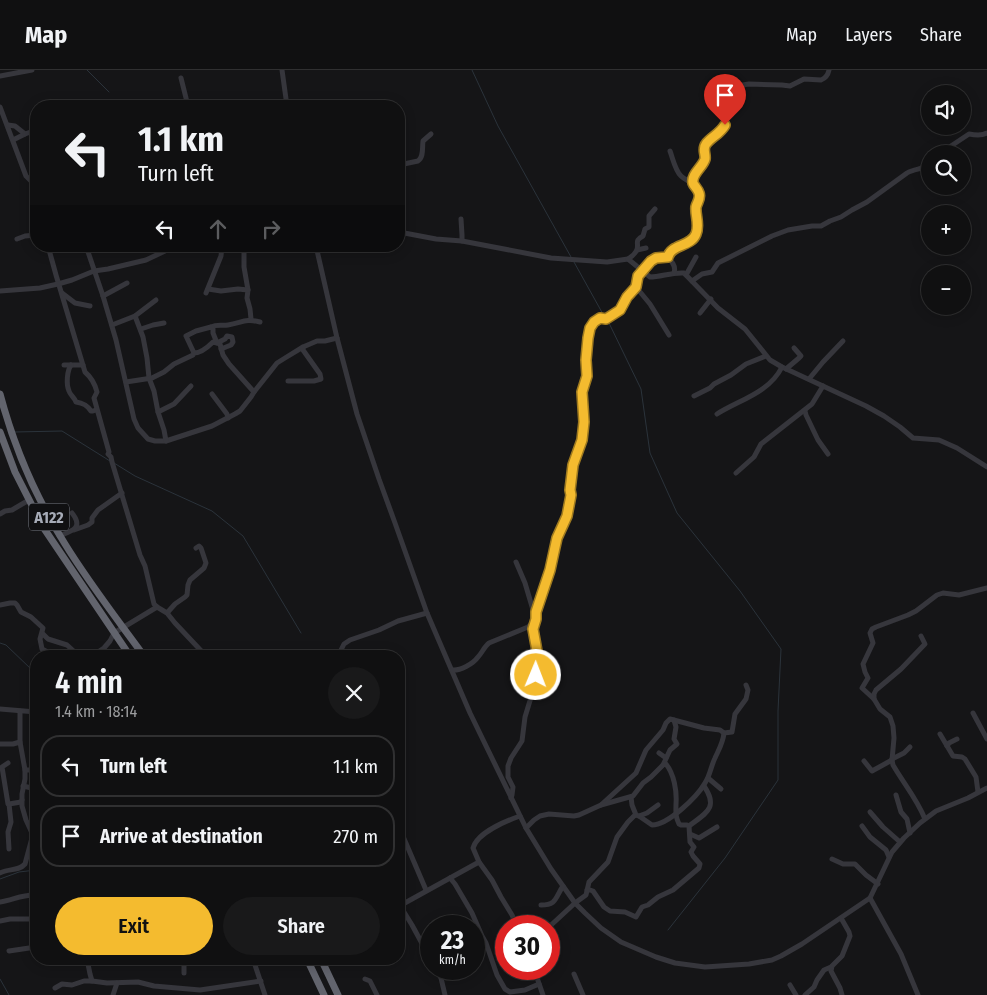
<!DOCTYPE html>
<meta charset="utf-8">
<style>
:root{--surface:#101011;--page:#19191a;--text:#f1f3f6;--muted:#9c9d9f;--line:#303031;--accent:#f4bb2f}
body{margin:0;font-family:"Fira Sans Condensed",sans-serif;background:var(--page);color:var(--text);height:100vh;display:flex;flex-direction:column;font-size:19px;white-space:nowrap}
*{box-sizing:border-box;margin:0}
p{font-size:16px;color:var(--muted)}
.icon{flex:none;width:28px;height:28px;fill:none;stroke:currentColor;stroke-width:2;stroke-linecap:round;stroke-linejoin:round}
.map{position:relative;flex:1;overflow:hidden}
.sheet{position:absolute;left:30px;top:580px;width:375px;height:315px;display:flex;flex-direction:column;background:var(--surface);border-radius:20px;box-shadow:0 2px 12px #0003,0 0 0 1px var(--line)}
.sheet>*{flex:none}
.banner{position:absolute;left:30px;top:30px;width:375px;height:152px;border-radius:20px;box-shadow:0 2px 12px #0003,0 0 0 1px var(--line);background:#101011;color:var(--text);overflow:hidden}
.fabs{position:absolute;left:921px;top:15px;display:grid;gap:10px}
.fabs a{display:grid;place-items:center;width:50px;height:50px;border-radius:50%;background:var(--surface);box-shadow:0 2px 12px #0003,0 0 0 1px var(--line);font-size:25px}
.speed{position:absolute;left:420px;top:845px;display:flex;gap:10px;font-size:25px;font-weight:700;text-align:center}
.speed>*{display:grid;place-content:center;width:65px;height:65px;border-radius:50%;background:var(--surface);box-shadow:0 2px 12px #0003,0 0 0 1px var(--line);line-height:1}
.speed small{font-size:12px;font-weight:400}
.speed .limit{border:8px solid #d22;background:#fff;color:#111}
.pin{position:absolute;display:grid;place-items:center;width:42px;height:42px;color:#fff;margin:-51px -21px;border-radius:50% 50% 50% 0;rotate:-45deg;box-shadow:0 0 5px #0007}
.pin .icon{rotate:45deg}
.me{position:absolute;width:55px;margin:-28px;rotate:1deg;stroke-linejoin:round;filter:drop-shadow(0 0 4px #0008)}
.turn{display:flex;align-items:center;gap:18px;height:105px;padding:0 25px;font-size:22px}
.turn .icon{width:65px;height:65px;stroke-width:2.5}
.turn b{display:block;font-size:35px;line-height:42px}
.lanes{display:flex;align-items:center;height:48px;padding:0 25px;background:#0003;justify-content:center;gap:25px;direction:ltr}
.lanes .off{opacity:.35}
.round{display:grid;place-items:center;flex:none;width:52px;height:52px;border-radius:26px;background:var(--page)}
.head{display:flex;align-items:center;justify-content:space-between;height:85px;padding:0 25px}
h1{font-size:30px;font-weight:600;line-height:38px}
.cta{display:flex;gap:10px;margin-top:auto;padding:10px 25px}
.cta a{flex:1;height:58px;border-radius:30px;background:var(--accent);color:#111;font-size:20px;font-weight:600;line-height:58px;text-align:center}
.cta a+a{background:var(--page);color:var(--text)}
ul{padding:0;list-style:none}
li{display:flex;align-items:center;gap:15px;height:62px;margin:0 10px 8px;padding:0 15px;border:2px solid var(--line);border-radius:20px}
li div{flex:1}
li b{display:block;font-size:19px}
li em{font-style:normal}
header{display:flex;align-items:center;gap:30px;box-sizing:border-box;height:70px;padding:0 25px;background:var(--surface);border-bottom:1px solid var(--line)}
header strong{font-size:24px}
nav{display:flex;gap:28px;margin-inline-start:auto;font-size:18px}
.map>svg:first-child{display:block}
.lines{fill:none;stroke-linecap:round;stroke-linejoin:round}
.stream{stroke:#2b333b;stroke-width:1}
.minor{stroke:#36363c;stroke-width:5}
.highway{stroke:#62646d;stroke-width:7}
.route-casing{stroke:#9f7a1f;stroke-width:12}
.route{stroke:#f4bb2f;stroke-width:9}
.labels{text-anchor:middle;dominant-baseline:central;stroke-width:4.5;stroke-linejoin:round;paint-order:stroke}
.shield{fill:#101012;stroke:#797c86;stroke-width:1}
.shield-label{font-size:16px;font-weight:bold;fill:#a6abb7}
</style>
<header>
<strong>Map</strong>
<nav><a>Map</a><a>Layers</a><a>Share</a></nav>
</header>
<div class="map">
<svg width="987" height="925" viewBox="0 0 987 925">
<rect width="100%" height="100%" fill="#151517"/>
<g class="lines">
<g class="stream">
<path d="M87 0 109 22"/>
<path d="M472 0 498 56 571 187"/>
<path d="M574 192 604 246"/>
<path d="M608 251 641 319 650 383 677 443 740 521 781 579 778 641V710L725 788 668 860"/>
<path d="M15 362 62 361 110 391"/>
<path d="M114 393 135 406 212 441 243 466 301 563"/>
<path d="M0 573 6 575 31 599"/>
<path d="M0 809 19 802 36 800"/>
<path d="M0 909 9 925"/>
</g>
<g class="minor">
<path d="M282 0 287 36"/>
<path d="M0 6 32 0"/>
<path d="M181 8 188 36"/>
<path d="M0 37 26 106 33 113 36 114"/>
<path d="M8 55 15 56 25 64 13 70"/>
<path d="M25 64 36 60"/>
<path d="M942 84 951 76 969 64C974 65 982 66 987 63"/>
<path d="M399 95 418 91C424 87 422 78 423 71L431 64"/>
<path d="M693 113C694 103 700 100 704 92 706 86 702 79 707 73 712 67 721 64 724 56 729 44 725 29 730 17L749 14 782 15 790 16 804 9 821 10C826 8 828 5 829 0"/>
<path d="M461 149 462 165V171"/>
<path d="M399 162 436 169 462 171 551 188 607 192 628 189 650 207C661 207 672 202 684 203L718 238 745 259 770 290 782 297 866 336 884 346 900 357 913 368 939 370 957 378 987 397"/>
<path d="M17 169 25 166 36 165"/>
<path d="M48 176 56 205 85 302C92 308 95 314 97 322L94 328 109 382 108 384 111 387 112 392 140 485 145 496 154 534 157 537 167 543 175 553 206 586"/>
<path d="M86 176 103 226 116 270 134 349 138 358 148 369 155 371H166L212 356 235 344 240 341 251 327 254 322 277 293 285 288 303 277 317 271H325L337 268"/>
<path d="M242 176 244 181V197L248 220 247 228 250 239 251 249"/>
<path d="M316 176 337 268 357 344 379 409 395 453 427 543 470 643 526 758 551 799 575 833 585 843 601 858 621 872 656 887 675 893 705 897 749 894 772 890 781 886 802 874 870 828 892 782 904 768 920 753 936 741 968 728 987 718"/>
<path d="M637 180 646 178"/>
<path d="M667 187 669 182 671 180 692 169C703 157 694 148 697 136 698 130 701 128 698 121 694 111 687 112 681 106 675 100 673 89 670 81"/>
<path d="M667 187C672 191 676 197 674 203"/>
<path d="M628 189C631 187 635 184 637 180 639 172 634 171 643 166L645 159 649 157V146L655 139"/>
<path d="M686 205 696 187"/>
<path d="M692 211 702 204 712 202 718 193 772 166 788 160 812 156H821L830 151 841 147 852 140 867 132 907 103C915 98 923 100 930 94"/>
<path d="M636 217 650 234 669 265"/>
<path d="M208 219 221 221 238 219 248 220"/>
<path d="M0 221 40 218 58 214 72 210 94 201 108 199 146 190 165 181 179 176"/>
<path d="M62 223 75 233 90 236"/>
<path d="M206 223 221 186 222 176"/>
<path d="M103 226 127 213"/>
<path d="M700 243 711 229"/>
<path d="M135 246 143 267 147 288 149 308 154 321 158 342"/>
<path d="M112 255 135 246 156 230"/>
<path d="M211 257C217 254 222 256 228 255 242 253 245 248 260 252"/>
<path d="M141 259 153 255 164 253"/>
<path d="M194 283 186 266 196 261 211 257 213 259V263L217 273 220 274 223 285 229 294 254 322"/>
<path d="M64 295H83"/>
<path d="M71 295C67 301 66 314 69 321 70 325 74 327 76 332 83 333 87 335 91 341H93L96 340"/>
<path d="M786 299 799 288 801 286 794 278"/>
<path d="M809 309 823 292 843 271"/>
<path d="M288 311H314L321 309 320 304 303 280V277"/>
<path d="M126 312 152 308 164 302 174 294 193 285 194 283C201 283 208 277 213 272L217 273 225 269 227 266 232 267 233 272 231 275 221 279"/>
<path d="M212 324 227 344 228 348"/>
<path d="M694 326 710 318 714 314 731 305 746 294 766 286"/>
<path d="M805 341 806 345 818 370 828 384"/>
<path d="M717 344C739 330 769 323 782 297"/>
<path d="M166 371 164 360 158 342 174 334 191 316"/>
<path d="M736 403 754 387 761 374 812 334 823 316"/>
<path d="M0 444 5 441 12 440 29 430"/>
<path d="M74 460 88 455 92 452V448L98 440 122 423"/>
<path d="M59 466C72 461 84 458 72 443"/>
<path d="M516 492 525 513 533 540 536 542"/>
<path d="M0 535 10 533H15L17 535 21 542 31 547 43 558 40 569 42 579 55 586"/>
<path d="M167 543 175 534 185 527 187 525 188 515 190 510 204 498 206 493 201 478 199 476 196 478"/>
<path d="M43 564 48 569 67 575 79 586"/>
<path d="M92 586 104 578 110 571 114 563 157 537"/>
<path d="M339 586 341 580 344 574 350 570 379 560 398 551 427 543"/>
<path d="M452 600C460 601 473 594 478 587 482 583 484 577 489 573L528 557 535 551"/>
<path d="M874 629V624L876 620 901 599 924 575 925 574 921 566"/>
<path d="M0 639 36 642"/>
<path d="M973 643 987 669"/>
<path d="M940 664 953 686 962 687 965 689 976 707 978 722"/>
<path d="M0 674H13L20 672"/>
<path d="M947 676 949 673 957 669"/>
<path d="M659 683 666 688"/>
<path d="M892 689 904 683 910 677"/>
<path d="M864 691 872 701 892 690"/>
<path d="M8 693 2 697 8 734H9L11 752 8 762 9 779"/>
<path d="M25 700H36"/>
<path d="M708 708 721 719"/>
<path d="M23 716 36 719"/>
<path d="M896 725 901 742 907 749 910 763"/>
<path d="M631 727 632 735 636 745 639 746 652 755C668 755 697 727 705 713 710 706 711 696 715 688 719 679 723 673 724 663"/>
<path d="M511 728 512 725 513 717 508 707V696L511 688 522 671 525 647 536 611 538 588 535 574 536 571 533 559 534 555 536 549V542L550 500 557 468 567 446 571 425V420L573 395 581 374 584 356 582 322 587 306 586 290 588 268 590 258 594 252 600 248 607 249 620 240 627 227 636 217 638 207 651 191 656 188 667 187"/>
<path d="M9 734 21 732 22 730"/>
<path d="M601 735 636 703 646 680 663 660 666 653 670 649 704 658 720 660 724 663 732 662 735 644 746 629 748 620 746 615"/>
<path d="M870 742 883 757 900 772"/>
<path d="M639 746 647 743 658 735"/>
<path d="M925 749C917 729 904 714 893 695L892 690 894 668 893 656 890 647 880 639 874 629 862 618 868 608 865 602 863 594 873 573 870 563 872 559 876 557 908 545 916 541 937 525 943 523 959 525 987 518"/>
<path d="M689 756C706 743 719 738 704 716"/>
<path d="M862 756 870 767 886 780 889 787"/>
<path d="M399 757 426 820"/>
<path d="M526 758 534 750 540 746 549 744 574 746 579 745 601 735 633 726 643 713 651 707 663 695 670 680 677 674 674 669 676 657 674 650"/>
<path d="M690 764 699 768 717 757"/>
<path d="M832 789 843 794H855L866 805 878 814"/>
<path d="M0 803C8 798 18 802 25 794L32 768V763L26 750 22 736V724L25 709V700L20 672V641"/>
<path d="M450 808 455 814 472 843 482 866 486 873 497 905 505 919 510 922 525 920 539 914"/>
<path d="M587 820H590L593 821 604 837 610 841 625 842 636 847 642 837 648 835 658 827 673 820 699 798 700 794 693 786 691 782 694 777 690 772 689 756 687 755H681L679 754C675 745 676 743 676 734 677 721 674 704 666 694L663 695"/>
<path d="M870 828 901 884 918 925"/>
<path d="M0 832C13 830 23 824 36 825"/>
<path d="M399 833 403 834 479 792"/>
<path d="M399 834 412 855 431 890"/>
<path d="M541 835C557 835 555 828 563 816"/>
<path d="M841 848 849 862 850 866 842 886 832 896 831 901 840 918 842 925"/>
<path d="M0 851 10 849H36"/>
<path d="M517 856 512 845 501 827 492 810 479 792 473 778C477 763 506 751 520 746"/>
<path d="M549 857 575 833 586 825 589 812 608 792 617 767 628 752 634 746 636 745"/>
<path d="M9 881 36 877"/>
<path d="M87 889 90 904 92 911"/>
<path d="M184 889V903"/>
<path d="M253 889 265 925"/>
<path d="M436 899 441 908 445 925"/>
<path d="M534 899 543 925"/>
<path d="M574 904 583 925"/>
<path d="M365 909 370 911 377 925"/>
<path d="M790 915 796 925"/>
<path d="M55 918 62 914 72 915 84 911H92L107 913 138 912 154 916 200 920 261 911"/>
<path d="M113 925 117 913"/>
<path d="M805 925 814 917 817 910 824 900 831 897"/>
</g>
<g class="highway">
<path d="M0 324C14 377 36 428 65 474 89 513 117 549 144 586"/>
<path d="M0 362 15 402 43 457 130 586"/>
<path d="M307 889 324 925"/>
<path d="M321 889 338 925"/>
</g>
</g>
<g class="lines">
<g class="route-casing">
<path id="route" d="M536 605 537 581 533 559 536 549V542L550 500 557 468 567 446 571 425 570 420 573 395 582 370 584 352 582 322 587 306 586 290 588 268 590 258 594 252 600 248 606 249 620 240 627 227 636 217 638 206 651 191 656 188 668 187C671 174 691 177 696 164 700 155 695 145 696 137 697 132 701 129 699 123 698 119 694 116 693 113 691 104 703 97 705 89 706 84 702 79 706 74 711 67 720 64 725 55"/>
</g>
<use href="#route" class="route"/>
</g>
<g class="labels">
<rect class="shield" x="29" y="433.5" width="40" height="27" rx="4"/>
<g class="shield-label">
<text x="49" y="447">A122</text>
</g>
</g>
</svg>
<div class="fabs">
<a><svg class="icon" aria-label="sound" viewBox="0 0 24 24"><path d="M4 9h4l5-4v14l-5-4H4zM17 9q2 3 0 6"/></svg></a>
<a><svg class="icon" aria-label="search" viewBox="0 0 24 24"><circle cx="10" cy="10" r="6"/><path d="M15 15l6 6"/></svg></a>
<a>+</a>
<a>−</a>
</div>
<div class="speed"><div>23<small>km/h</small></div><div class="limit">30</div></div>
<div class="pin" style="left:725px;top:55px;background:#d93025"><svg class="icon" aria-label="arrive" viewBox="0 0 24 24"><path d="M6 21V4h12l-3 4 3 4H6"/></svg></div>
<svg class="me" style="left:536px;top:605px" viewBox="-20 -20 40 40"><circle r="17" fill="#f4bb2f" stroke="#fff" stroke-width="3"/><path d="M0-11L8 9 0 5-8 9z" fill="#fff"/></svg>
<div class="banner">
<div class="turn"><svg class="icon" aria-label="left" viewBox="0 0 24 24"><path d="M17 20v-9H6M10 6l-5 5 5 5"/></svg><div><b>1.1 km</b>Turn left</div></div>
<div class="lanes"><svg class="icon" aria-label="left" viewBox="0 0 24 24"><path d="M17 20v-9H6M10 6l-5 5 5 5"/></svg><svg class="icon off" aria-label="ahead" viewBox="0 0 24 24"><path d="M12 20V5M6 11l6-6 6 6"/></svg><svg class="icon off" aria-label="right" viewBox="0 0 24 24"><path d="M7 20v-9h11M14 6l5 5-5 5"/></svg></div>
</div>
<section class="sheet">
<div class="head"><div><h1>4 min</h1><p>1.4 km · 18:14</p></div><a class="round"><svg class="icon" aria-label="close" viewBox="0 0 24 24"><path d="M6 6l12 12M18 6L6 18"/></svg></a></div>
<ul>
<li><svg class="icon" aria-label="left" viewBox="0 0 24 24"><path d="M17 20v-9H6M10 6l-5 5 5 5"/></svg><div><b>Turn left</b></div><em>1.1 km</em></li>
<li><svg class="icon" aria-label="arrive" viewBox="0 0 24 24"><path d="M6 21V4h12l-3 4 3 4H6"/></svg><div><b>Arrive at destination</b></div><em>270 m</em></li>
</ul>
<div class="cta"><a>Exit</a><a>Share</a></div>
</section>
</div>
